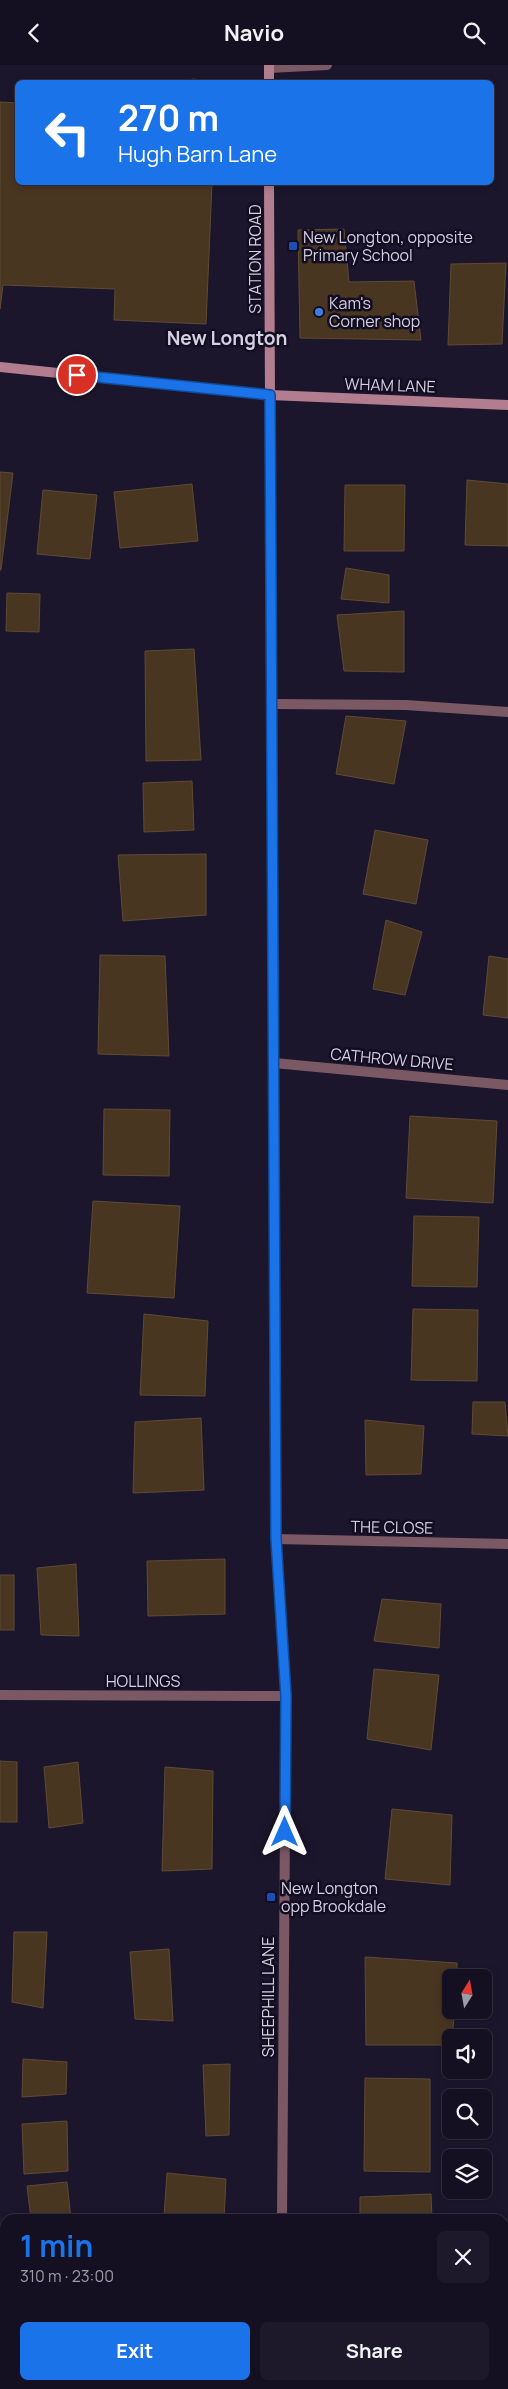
<!DOCTYPE html>
<meta charset="utf-8">
<style>
:root{--surface:#151021;--page:#1e192a;--text:#f1f3f6;--muted:#9d9da5;--line:#34303f;--accent:#1a73e8}
body{margin:0;font-family:Manrope,sans-serif;background:var(--page);color:var(--text);height:100vh;display:flex;flex-direction:column;font-size:19px;white-space:nowrap}
*{box-sizing:border-box;margin:0}
p{font-size:16px;color:var(--muted)}
.icon{flex:none;width:28px;height:28px;fill:none;stroke:currentColor;stroke-width:2;stroke-linecap:round;stroke-linejoin:round}
.map{position:relative;flex:1;overflow:hidden}
.side{position:absolute;left:0px;top:2149px;width:509px;height:176px;display:flex;flex-direction:column;background:var(--surface);border-radius:15px 15px 0 0;box-shadow:0 2px 8px #0003,0 0 0 1px var(--line)}
.side>*{flex:none}
.hud{position:absolute;left:15px;top:15px;width:479px;height:105px;border-radius:8px;box-shadow:0 2px 8px #0003,0 0 0 1px var(--line);background:#1a73e8;color:#fff;overflow:hidden}
.needle{width:32px;rotate:11deg}
.controls{position:absolute;left:442px;top:1904px;display:grid;gap:10px}
.controls a{display:grid;place-items:center;width:50px;height:50px;border-radius:8px;background:var(--surface);box-shadow:0 2px 8px #0003,0 0 0 1px var(--line);font-size:25px}
.pin{position:absolute;display:grid;place-items:center;width:42px;height:42px;color:#fff;margin:-21px;border:2px solid #fff;border-radius:50%;box-shadow:0 1px 5px #0007}
.me{position:absolute;width:55px;margin:-28px;rotate:0deg;stroke-linejoin:round;filter:drop-shadow(0 0 4px #0008)}
.turn{display:flex;align-items:center;gap:18px;height:105px;padding:0 20px;font-size:22px}
.turn .icon{width:65px;height:65px;stroke-width:2.5}
.turn b{display:block;font-size:35px;line-height:42px}
.round{display:grid;place-items:center;flex:none;width:52px;height:52px;border-radius:8px;background:var(--page)}
.overview{display:flex;align-items:center;justify-content:space-between;height:85px;padding:0 20px}
h1{font-size:30px;font-weight:700;line-height:38px;color:var(--accent)}
.cta{display:flex;gap:10px;margin-top:auto;padding:10px 20px}
.cta a{flex:1;height:58px;border-radius:8px;background:var(--accent);color:#fff;font-size:20px;font-weight:700;line-height:58px;text-align:center}
.cta a+a{background:var(--page);color:var(--text)}
header{display:flex;justify-content:space-between;align-items:center;height:65px;padding:0 20px;background:var(--surface);font-size:22px;font-weight:700}
.map>svg:first-child{display:block}
.building{fill:#493621;stroke:#5e4a35}
.lines{fill:none;stroke-linecap:round;stroke-linejoin:round}
.lane{stroke:#7b5964;stroke-width:10}
.street{stroke:#7b5964;stroke-width:10}
.secondary{stroke:#b27d8f;stroke-width:10}
.route-casing{stroke:#114b97;stroke-width:12}
.route{stroke:#1a73e8;stroke-width:9}
.transit-dot{fill:#1a4fb4;stroke:#130d22;stroke-width:2}
.shop-dot{fill:#3f7fe0;stroke:#130d22;stroke-width:2}
.labels{text-anchor:middle;dominant-baseline:central;stroke-width:5;stroke-linejoin:round;paint-order:stroke}
.poi-label{font-size:16px;fill:#d3d0e0;stroke:#130d22;text-anchor:start}
.street-label{font-size:16px;fill:#d3d0e0;stroke:#130d22}
.quarter-label{font-size:19px;font-weight:bold;fill:#d3d0e0;stroke:#130d22}
</style>
<header><svg class="icon" aria-label="back" viewBox="0 0 24 24"><path d="M15 5l-7 7 7 7"/></svg>Navio<svg class="icon" aria-label="search" viewBox="0 0 24 24"><circle cx="10" cy="10" r="6"/><path d="M15 15l6 6"/></svg></header>
<div class="map">
<svg width="508" height="2324" viewBox="0 0 508 2324">
<rect width="100%" height="100%" fill="#1c162c"/>
<g class="building">
<path d="M195 14V18H151Z"/>
<path d="M0 37 18 38V118H212L206 259 114 255 115 224 3 220 0 244Z"/>
<path d="M344 164 349 217 414 216 421 275 300 273 298 165Z"/>
<path d="M506 198 502 279 448 280 451 199Z"/>
<path d="M0 407 13 408 1 505H0Z"/>
<path d="M467 415 508 419V481L465 480Z"/>
<path d="M192 419 198 476 120 483 114 427Z"/>
<path d="M345 420H405L404 486H344Z"/>
<path d="M43 425 97 430 90 494 37 489Z"/>
<path d="M346 503 389 510V538L341 534Z"/>
<path d="M7 528 40 529 39 567 6 566Z"/>
<path d="M404 546V607L344 606 337 550Z"/>
<path d="M194 584 201 695 146 696 145 586Z"/>
<path d="M346 651 406 656 394 719 336 709Z"/>
<path d="M192 716 194 765 144 767 143 718Z"/>
<path d="M375 765 428 775 416 839 363 829Z"/>
<path d="M206 789V850L123 856 118 790Z"/>
<path d="M386 855 422 867 405 930 373 924Z"/>
<path d="M100 890 165 891 169 991 98 989Z"/>
<path d="M489 891 508 894V953L483 950Z"/>
<path d="M104 1044 170 1045 169 1111 103 1110Z"/>
<path d="M410 1051 497 1056 493 1138 406 1133Z"/>
<path d="M93 1136 180 1141 174 1233 87 1228Z"/>
<path d="M414 1151 479 1152 477 1222 412 1221Z"/>
<path d="M413 1244 478 1245 477 1316 411 1315Z"/>
<path d="M144 1249 208 1256 205 1331 140 1330Z"/>
<path d="M473 1337H505L508 1371 472 1369Z"/>
<path d="M201 1353 204 1425 133 1428 135 1357Z"/>
<path d="M365 1355 424 1361 421 1409 366 1410Z"/>
<path d="M225 1494V1549L148 1551 147 1496Z"/>
<path d="M76 1499 79 1571 41 1570 37 1503Z"/>
<rect x="0" y="1510" width="14" height="55"/>
<path d="M382 1534 441 1539 439 1583 374 1576Z"/>
<path d="M374 1604 439 1610 431 1685 367 1674Z"/>
<path d="M0 1696 17 1697V1757H0Z"/>
<path d="M78 1697 83 1758 49 1763 44 1702Z"/>
<path d="M165 1702 213 1706 212 1804 162 1806Z"/>
<path d="M392 1744 452 1750 450 1820 385 1814Z"/>
<path d="M14 1867H47L43 1943 12 1937Z"/>
<path d="M169 1884 173 1956 135 1954 130 1887Z"/>
<path d="M365 1892 457 1898V1912H451V1945H455L451 1980H366Z"/>
<path d="M23 1994 67 1997 66 2029 22 2032Z"/>
<path d="M230 1999 229 2070 206 2071 203 2000Z"/>
<path d="M365 2013 430 2014V2107L364 2106Z"/>
<path d="M67 2056 68 2106 24 2109 22 2059Z"/>
<path d="M167 2108 226 2114 224 2154 164 2151Z"/>
<path d="M67 2117 71 2154H31L27 2121Z"/>
<path d="M431 2129 432 2154H360V2132Z"/>
<path d="M507 2225H508V2291L504 2290Z"/>
</g>
<g class="lines">
<path class="lane" d="M274 639 406 640 508 647"/>
<g class="street">
<path d="M269 3 327 0"/>
<path d="M270 330 276 1474 286 1631 282 2154"/>
<path d="M274 998 508 1020"/>
<path d="M276 1474 508 1479"/>
<path d="M0 1630 286 1631"/>
<path d="M0 2271H5"/>
<path d="M284 2320 285 2324"/>
</g>
<g class="secondary">
<path d="M269 0V18"/>
<path d="M269 118 270 330"/>
<path d="M0 302 270 330 508 340"/>
</g>
</g>
<g class="lines">
<g class="route-casing">
<path id="route" d="M77 310 270 330 276 1474 286 1631 285 1767"/>
</g>
<use href="#route" class="route"/>
</g>
<g class="transit-dot">
<rect x="288" y="176" width="10" height="10" rx="2.5"/>
<rect x="266" y="1827" width="10" height="10" rx="2.5"/>
</g>
<circle class="shop-dot" cx="319" cy="247" r="5"/>
<g class="labels">
<g class="poi-label">
<text x="303" y="172">New Longton, opposite<tspan x="303" dy="18">Primary School</tspan></text>
<text x="329" y="238">Kam's<tspan x="329" dy="18">Corner shop</tspan></text>
<text x="281" y="1823">New Longton<tspan x="281" dy="18">opp Brookdale</tspan></text>
</g>
<g class="street-label">
<text transform="translate(255 194) rotate(-90)">STATION ROAD</text>
<text transform="translate(390 320) rotate(2)">WHAM LANE</text>
<text transform="translate(392 994) rotate(5)">CATHROW DRIVE</text>
<text transform="translate(392 1462) rotate(1)">THE CLOSE</text>
<text x="143" y="1616">HOLLINGS</text>
<text transform="translate(268 1932) rotate(-90)">SHEEPHILL LANE</text>
</g>
<g class="quarter-label">
<text x="227" y="273">New Longton</text>
</g>
</g>
</svg>
<div class="controls">
<a><svg class="needle" viewBox="-14 -14 28 28"><path d="M0-13l5 13h-10z" fill="#e53935"/><path d="M0 13l5-13h-10z" fill="#9d9da5"/></svg></a>
<a><svg class="icon" aria-label="sound" viewBox="0 0 24 24"><path d="M4 9h4l5-4v14l-5-4H4zM17 9q2 3 0 6"/></svg></a>
<a><svg class="icon" aria-label="search" viewBox="0 0 24 24"><circle cx="10" cy="10" r="6"/><path d="M15 15l6 6"/></svg></a>
<a><svg class="icon" aria-label="layers" viewBox="0 0 24 24"><path d="M12 4l9 5-9 5-9-5zM3 14l9 5 9-5"/></svg></a>
</div>
<div class="pin" style="left:77px;top:310px;background:#d93025"><svg class="icon" aria-label="arrive" viewBox="0 0 24 24"><path d="M6 21V4h12l-3 4 3 4H6"/></svg></div>
<svg class="me" style="left:285px;top:1767px" viewBox="-20 -20 40 40"><path d="M0-17L14 15 0 8-14 15z" fill="#1a73e8" stroke="#fff" stroke-width="4"/></svg>
<div class="hud">
<div class="turn"><svg class="icon" aria-label="left" viewBox="0 0 24 24"><path d="M17 20v-9H6M10 6l-5 5 5 5"/></svg><div><b>270 m</b>Hugh Barn Lane</div></div>
</div>
<section class="side">
<div class="overview"><div><h1>1 min</h1><p>310 m · 23:00</p></div><a class="round"><svg class="icon" aria-label="close" viewBox="0 0 24 24"><path d="M6 6l12 12M18 6L6 18"/></svg></a></div>
<div class="cta"><a>Exit</a><a>Share</a></div>
</section>
</div>
